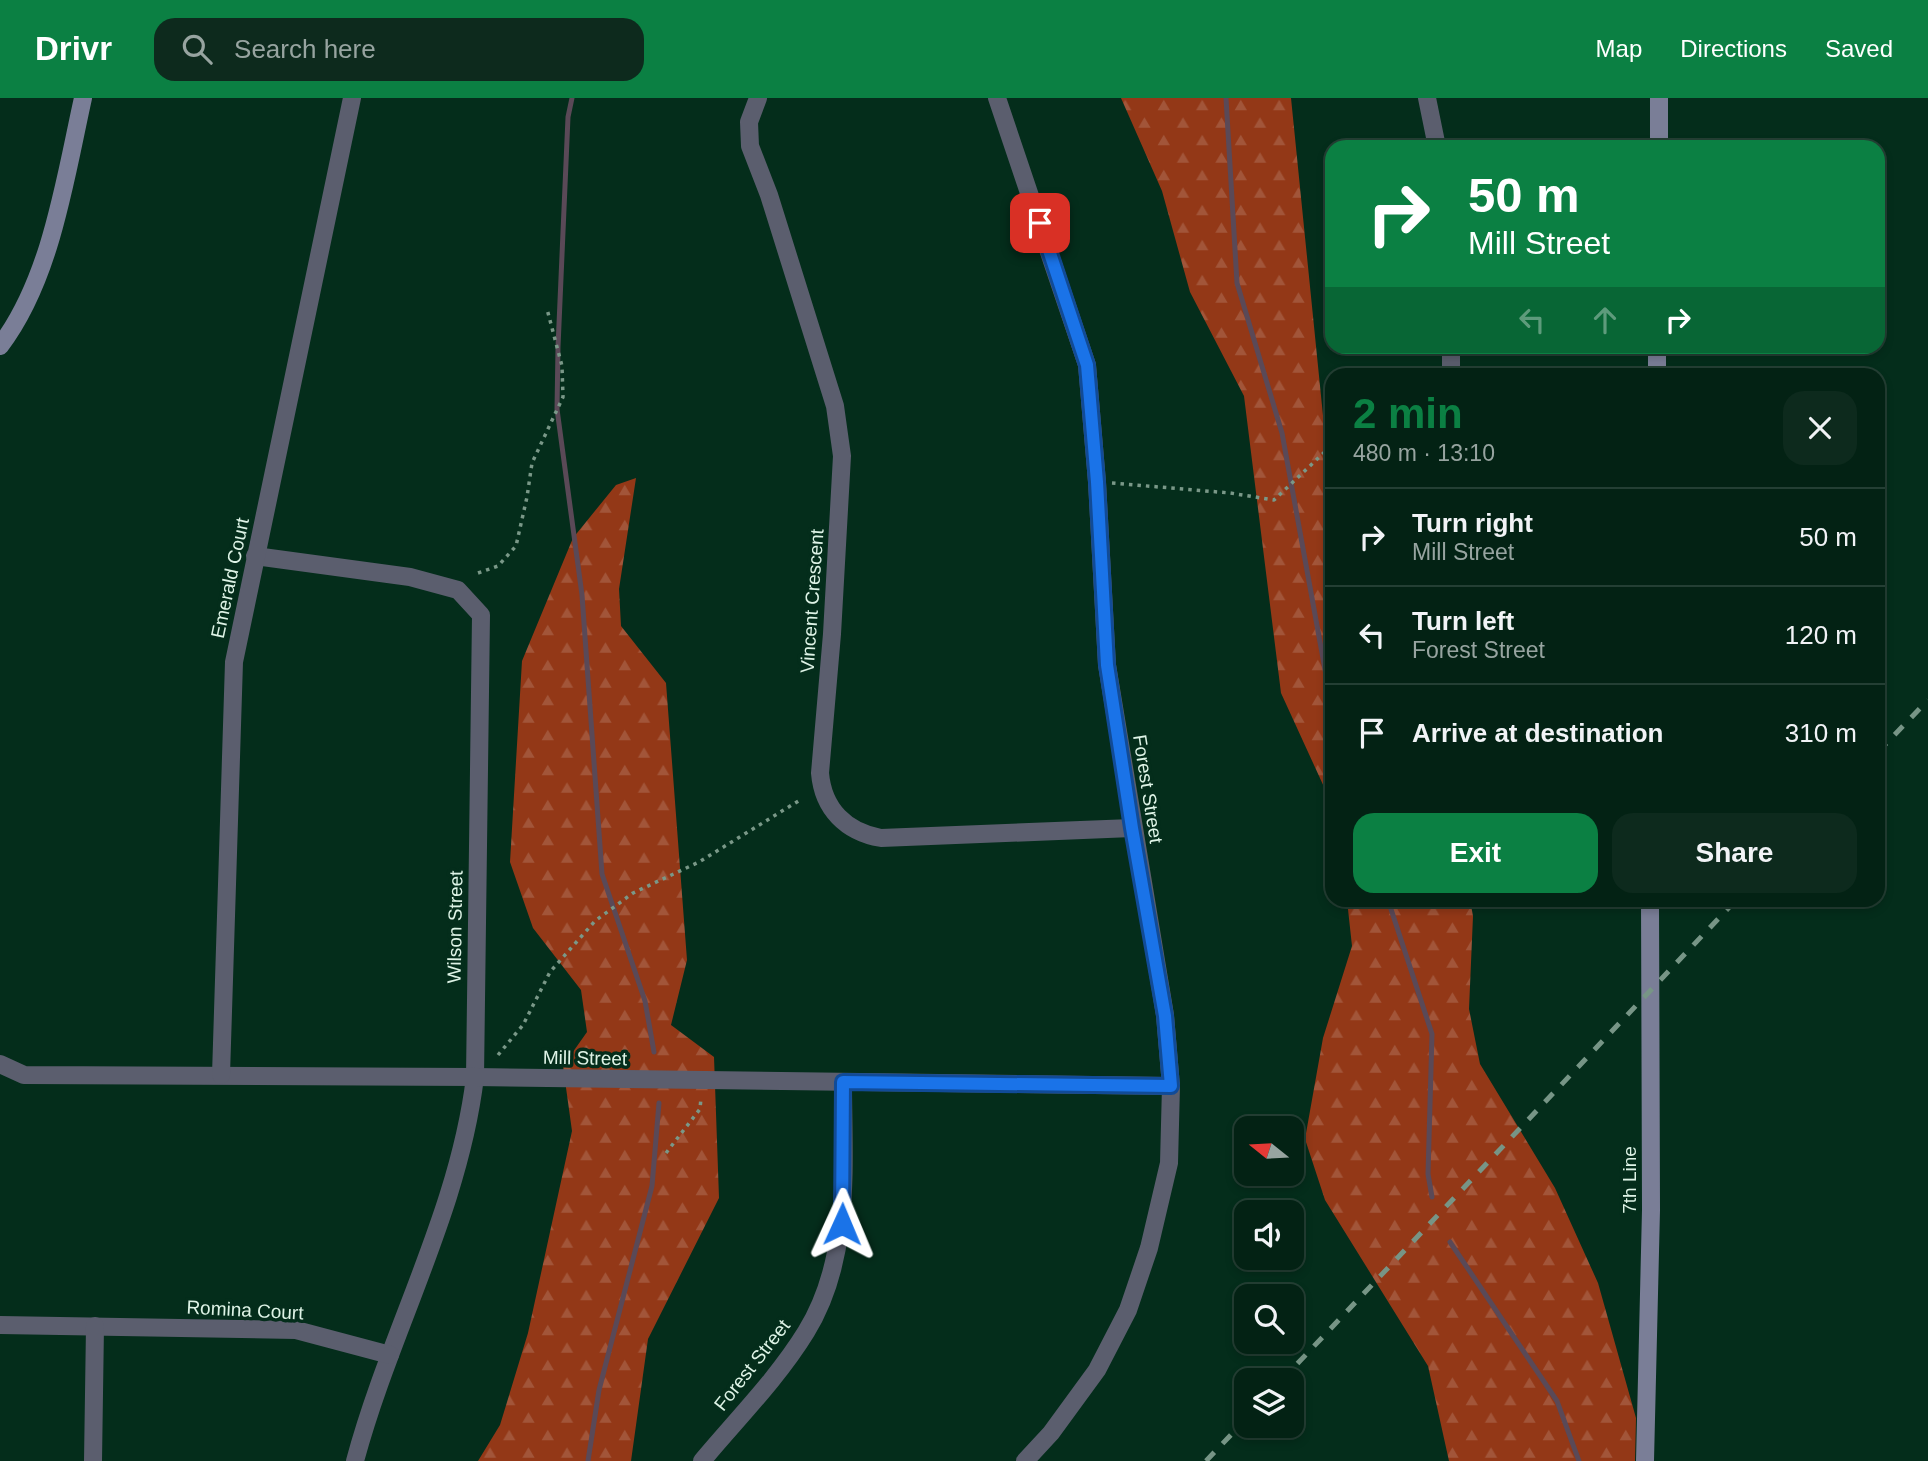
<!DOCTYPE html>
<meta charset="utf-8">
<style>
:root{--surface:#032214;--page:#0d2a1d;--text:#f1f3f6;--muted:#97a4a0;--line:#243f34;--accent:#0b8043}
body{margin:0;font-family:Arial,sans-serif;background:var(--page);color:var(--text);height:100vh;display:flex;flex-direction:column;font-size:26px;white-space:nowrap}
*{box-sizing:border-box;margin:0}
p{font-size:23px;color:var(--muted)}
.icon{flex:none;width:38px;height:38px;fill:none;stroke:currentColor;stroke-width:2;stroke-linecap:round;stroke-linejoin:round}
.map{position:relative;flex:1;overflow:hidden}
.sheet{position:absolute;left:1325px;top:270px;width:560px;height:539px;display:flex;flex-direction:column;background:var(--surface);border-radius:21px;box-shadow:0 4px 10px #0003,0 0 0 2px var(--line)}
.sheet>*{flex:none}
.top-card{position:absolute;left:1325px;top:42px;width:560px;height:214px;border-radius:21px;box-shadow:0 4px 10px #0003,0 0 0 2px var(--line);background:#0b8043;color:#fff;overflow:hidden}
.needle{width:46px;rotate:288deg}
.fabs{position:absolute;left:1234px;top:1018px;display:grid;gap:14px}
.fabs a{display:grid;place-items:center;width:70px;height:70px;border-radius:14px;background:var(--surface);box-shadow:0 4px 10px #0003,0 0 0 2px var(--line);font-size:35px}
.pin{position:absolute;display:grid;place-items:center;width:60px;height:60px;color:#fff;margin:-30px;border-radius:14px;box-shadow:0 4px 10px #0006}
.me{position:absolute;width:77px;margin:-38px;rotate:1deg;stroke-linejoin:round;filter:drop-shadow(0 0 5px #0008)}
.turn{display:flex;align-items:center;gap:24px;height:147px;padding:0 28px;font-size:32px}
.turn .icon{width:91px;height:91px;stroke-width:2.5}
.turn b{display:block;font-size:49px;line-height:60px}
.lanes{display:flex;align-items:center;height:66px;padding:0 28px;background:#0003;justify-content:center;gap:35px;direction:ltr}
.lanes .off{opacity:.35}
.round{display:grid;place-items:center;flex:none;width:74px;height:74px;border-radius:21px;background:var(--page)}
.headline{display:flex;align-items:center;justify-content:space-between;height:119px;padding:0 28px}
h1{font-size:42px;font-weight:700;line-height:52px;color:var(--accent)}
.button{display:flex;gap:14px;margin-top:auto;padding:14px 28px}
.button a{flex:1;height:80px;border-radius:21px;background:var(--accent);color:#fff;font-size:28px;font-weight:700;line-height:80px;text-align:center}
.button a+a{background:var(--page);color:var(--text)}
ul{padding:0;list-style:none}
li{display:flex;align-items:center;gap:21px;height:98px;padding:0 28px;border-top:2px solid var(--line)}
li div{flex:1}
li b{display:block;font-size:26px}
li em{font-style:normal}
header{display:flex;align-items:center;gap:42px;box-sizing:border-box;height:98px;padding:0 35px;background:var(--accent);color:#fff}
header strong{font-size:33px}
nav{display:flex;gap:38px;margin-inline-start:auto;font-size:24px}
.search{width:490px;height:63px;background:var(--page);display:flex;align-items:center;gap:18px;box-sizing:border-box;padding:0 24px;border-radius:21px;color:var(--muted);font-size:26px}
.map>svg:first-child{display:block}
.forest{fill:url(#forest-firs)}
.lines{fill:none;stroke-linecap:round;stroke-linejoin:round}
.stream{stroke:#5a4957;stroke-width:5}
.path{stroke:#7a9888;stroke-width:3.5;stroke-dasharray:3.5 5;stroke-linecap:butt}
.street{stroke:#5b5e6e;stroke-width:18}
.secondary{stroke:#7a7e97;stroke-width:18}
.rail{stroke:#779586;stroke-width:5;stroke-dasharray:12 12;stroke-linecap:butt}
.route-casing{stroke:#114b97;stroke-width:18}
.route{stroke:#1a73e8;stroke-width:12}
.labels{text-anchor:middle;dominant-baseline:central;stroke-width:7;stroke-linejoin:round;paint-order:stroke}
.street-label{font-size:19px;fill:#def3e6;stroke:#042d1b}
</style>
<header>
<strong>Drivr</strong>
<div class="search"><svg class="icon" aria-label="search" viewBox="0 0 24 24"><circle cx="10" cy="10" r="6"/><path d="M15 15l6 6"/></svg>Search here</div>
<nav><a>Map</a><a>Directions</a><a>Saved</a></nav>
</header>
<div class="map">
<svg width="1928" height="1363" viewBox="0 0 1928 1363">
<defs>
<pattern id="forest-firs" width="22" height="20" patternUnits="userSpaceOnUse" patternTransform="scale(1.75)"><rect width="22" height="20" fill="#933817"/><path d="M5 1l3.5 6h-7zM16 11l3.5 6h-7z" fill="#a25539"/></pattern>
</defs>
<rect width="100%" height="100%" fill="#042d1b"/>
<g class="forest">
<path d="M1121 0H1291L1332 407V712L1330 702 1281 595 1244 298 1190 194 1162 93Z"/>
<path d="M636 380 619 491 621 528 666 585 687 862 671 927 714 959 719 1100 648 1241 631 1363H478L500 1327 528 1235 572 1033 563 968 587 934 581 892 533 830 510 764 522 563 573 440 616 387Z"/>
<path d="M1347 802H1470L1473 818 1469 911 1480 966 1555 1090 1598 1185 1636 1320 1635 1363H1449L1428 1268 1325 1102 1305 1041 1323 940 1352 848Z"/>
</g>
<g class="lines">
<g class="stream">
<path d="M572 0 568 19 558 249 557 311 582 497 602 776 645 903 654 954"/>
<path d="M1226 0 1237 185 1282 335 1332 610"/>
<path d="M1388 802 1432 936 1428 1076 1432 1099"/>
<path d="M1450 1144 1557 1303 1579 1363"/>
<path d="M588 1363 599 1292 652 1088 659 1005"/>
</g>
<g class="path">
<path d="M1112 385 1230 395 1274 402 1332 347"/>
<path d="M478 475 498 468 516 448 527 399 532 365 563 299 562 268 547 211"/>
<path d="M498 957 523 927 550 874 595 823 633 795 699 764 800 702"/>
<path d="M666 1055 700 1011 701 1000"/>
</g>
<g class="street">
<path d="M758 0 749 24 750 48 769 97 835 308 842 358 832 536 820 675C823 711 846 734 881 740L1132 730"/>
<path d="M997 0 1087 267 1097 384 1107 567 1165 917 1171 988 1169 1065 1149 1150 1128 1212 1097 1272 1051 1335 1025 1363"/>
<path d="M1427 0 1437 49"/>
<path d="M1451 248V276"/>
<path d="M255 458 410 479 458 492 481 517 475 979C459 1113 390 1233 355 1363"/>
<path d="M0 966 24 977 475 979 1171 988"/>
<path d="M221 977 234 564 352 0"/>
<path d="M0 1227 296 1232 390 1257"/>
<path d="M93 1363 95 1228"/>
<path d="M702 1363C737 1321 777 1281 806 1234 852 1160 843 1067 843 984"/>
</g>
<g class="secondary">
<path d="M1659 49V0"/>
<path d="M0 248C51 181 65 81 83 0"/>
<path d="M1657 276V248"/>
<path d="M1645 1363 1651 1112 1650 802"/>
</g>
<g class="rail">
<path d="M1878 654 1928 602"/>
<path d="M1281 1283 1736 802"/>
<path d="M1206 1363 1246 1321"/>
</g>
</g>
<g class="lines">
<g class="route-casing">
<path id="route" d="M842 1126 843 984 1171 988 1165 918 1132 730 1107 567 1097 384 1087 267 1040 125"/>
</g>
<use href="#route" class="route"/>
</g>
<g class="labels">
<g class="street-label">
<text transform="translate(230 480) rotate(-78)">Emerald Court</text>
<text transform="translate(812 503) rotate(-86)">Vincent Crescent</text>
<text transform="translate(1148 691) rotate(81)">Forest Street</text>
<text transform="translate(455 829) rotate(-89)">Wilson Street</text>
<text transform="translate(585 960) rotate(1)">Mill Street</text>
<text transform="translate(1629 1082) rotate(-90)">7th Line</text>
<text transform="translate(245 1212) rotate(3)">Romina Court</text>
<text transform="translate(752 1267) rotate(-52)">Forest Street</text>
</g>
</g>
</svg>
<div class="fabs">
<a><svg class="needle" viewBox="-14 -14 28 28"><path d="M0-13l5 13h-10z" fill="#e53935"/><path d="M0 13l5-13h-10z" fill="#97a4a0"/></svg></a>
<a><svg class="icon" aria-label="sound" viewBox="0 0 24 24"><path d="M4 9h4l5-4v14l-5-4H4zM17 9q2 3 0 6"/></svg></a>
<a><svg class="icon" aria-label="search" viewBox="0 0 24 24"><circle cx="10" cy="10" r="6"/><path d="M15 15l6 6"/></svg></a>
<a><svg class="icon" aria-label="layers" viewBox="0 0 24 24"><path d="M12 4l9 5-9 5-9-5zM3 14l9 5 9-5"/></svg></a>
</div>
<div class="pin" style="left:1040px;top:125px;background:#d93025"><svg class="icon" aria-label="arrive" viewBox="0 0 24 24"><path d="M6 21V4h12l-3 4 3 4H6"/></svg></div>
<svg class="me" style="left:842px;top:1126px" viewBox="-20 -20 40 40"><path d="M0-17L14 15 0 8-14 15z" fill="#1a73e8" stroke="#fff" stroke-width="4"/></svg>
<div class="top-card">
<div class="turn"><svg class="icon" aria-label="right" viewBox="0 0 24 24"><path d="M7 20v-9h11M14 6l5 5-5 5"/></svg><div><b>50 m</b>Mill Street</div></div>
<div class="lanes"><svg class="icon off" aria-label="left" viewBox="0 0 24 24"><path d="M17 20v-9H6M10 6l-5 5 5 5"/></svg><svg class="icon off" aria-label="ahead" viewBox="0 0 24 24"><path d="M12 20V5M6 11l6-6 6 6"/></svg><svg class="icon" aria-label="right" viewBox="0 0 24 24"><path d="M7 20v-9h11M14 6l5 5-5 5"/></svg></div>
</div>
<section class="sheet">
<div class="headline"><div><h1>2 min</h1><p>480 m · 13:10</p></div><a class="round"><svg class="icon" aria-label="close" viewBox="0 0 24 24"><path d="M6 6l12 12M18 6L6 18"/></svg></a></div>
<ul>
<li><svg class="icon" aria-label="right" viewBox="0 0 24 24"><path d="M7 20v-9h11M14 6l5 5-5 5"/></svg><div><b>Turn right</b><p>Mill Street</p></div><em>50 m</em></li>
<li><svg class="icon" aria-label="left" viewBox="0 0 24 24"><path d="M17 20v-9H6M10 6l-5 5 5 5"/></svg><div><b>Turn left</b><p>Forest Street</p></div><em>120 m</em></li>
<li><svg class="icon" aria-label="arrive" viewBox="0 0 24 24"><path d="M6 21V4h12l-3 4 3 4H6"/></svg><div><b>Arrive at destination</b></div><em>310 m</em></li>
</ul>
<div class="button"><a>Exit</a><a>Share</a></div>
</section>
</div>
